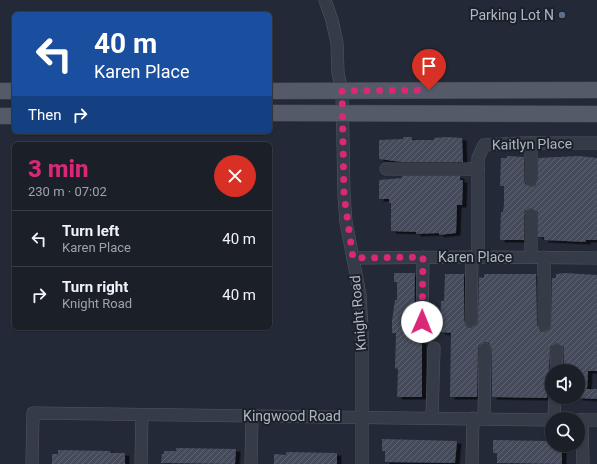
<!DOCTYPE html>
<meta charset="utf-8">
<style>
:root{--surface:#1a1f28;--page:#232730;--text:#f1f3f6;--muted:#9fa2a8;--line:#383d45;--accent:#db2777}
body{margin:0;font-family:Roboto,sans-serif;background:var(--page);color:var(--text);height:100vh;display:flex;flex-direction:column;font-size:15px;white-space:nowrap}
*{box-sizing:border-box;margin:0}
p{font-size:13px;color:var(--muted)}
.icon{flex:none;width:22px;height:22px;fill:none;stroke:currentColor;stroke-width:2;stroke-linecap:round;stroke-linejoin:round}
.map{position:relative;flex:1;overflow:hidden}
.details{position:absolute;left:12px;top:142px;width:260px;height:188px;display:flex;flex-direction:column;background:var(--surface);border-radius:6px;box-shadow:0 1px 3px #0004,0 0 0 1px var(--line)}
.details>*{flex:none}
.hud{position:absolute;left:12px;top:12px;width:260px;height:122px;border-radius:6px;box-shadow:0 1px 3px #0004,0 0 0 1px var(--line);background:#1a4fa0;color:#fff;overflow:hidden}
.controls{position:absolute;left:545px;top:364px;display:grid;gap:8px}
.controls a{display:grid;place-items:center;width:40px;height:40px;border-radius:50%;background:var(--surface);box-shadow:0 1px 3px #0004,0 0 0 1px var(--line);font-size:20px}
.pin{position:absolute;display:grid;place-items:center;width:34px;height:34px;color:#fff;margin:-41px -17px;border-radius:50% 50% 50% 0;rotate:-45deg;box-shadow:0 0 4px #0007}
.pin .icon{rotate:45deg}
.me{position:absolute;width:44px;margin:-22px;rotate:1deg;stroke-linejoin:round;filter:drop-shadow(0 0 3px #0008)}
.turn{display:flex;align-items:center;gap:14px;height:84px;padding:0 16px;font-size:18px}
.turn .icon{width:52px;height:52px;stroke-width:2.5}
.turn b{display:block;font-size:28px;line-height:34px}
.then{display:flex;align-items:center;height:38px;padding:0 16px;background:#0003;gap:8px;font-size:15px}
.round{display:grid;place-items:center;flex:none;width:42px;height:42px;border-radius:21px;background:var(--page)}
.head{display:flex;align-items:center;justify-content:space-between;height:68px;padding:0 16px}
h1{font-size:24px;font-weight:800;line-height:30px;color:var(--accent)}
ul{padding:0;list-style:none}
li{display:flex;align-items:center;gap:12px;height:56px;padding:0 16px;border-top:1px solid var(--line)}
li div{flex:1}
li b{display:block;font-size:15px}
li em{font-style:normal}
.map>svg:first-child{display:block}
.building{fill:url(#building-hatch);filter:url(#shadow)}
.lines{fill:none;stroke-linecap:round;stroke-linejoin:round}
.minor-casing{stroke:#515661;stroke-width:13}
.major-casing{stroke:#3f4550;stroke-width:17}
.minor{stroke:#363c47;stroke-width:12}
.major{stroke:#545a67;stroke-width:16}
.route{stroke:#db2777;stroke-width:7;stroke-dasharray:0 12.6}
.service-dot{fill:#5c6f8a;stroke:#1b212b;stroke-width:1.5}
.labels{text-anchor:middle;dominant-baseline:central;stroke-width:4;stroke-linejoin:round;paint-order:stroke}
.poi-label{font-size:14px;fill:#b1b6c3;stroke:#1b212b;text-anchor:end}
.street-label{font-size:14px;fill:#b1b6c3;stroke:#1b212b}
</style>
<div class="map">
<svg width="597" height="464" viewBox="0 0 597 464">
<defs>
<pattern id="building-hatch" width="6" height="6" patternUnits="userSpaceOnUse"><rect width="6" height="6" fill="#444c5a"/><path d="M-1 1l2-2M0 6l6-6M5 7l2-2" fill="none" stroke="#5d6470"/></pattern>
<filter id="shadow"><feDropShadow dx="4.5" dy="2.5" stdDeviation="0" flood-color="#0009"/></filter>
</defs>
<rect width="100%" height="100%" fill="#232936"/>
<g class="building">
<path d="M403 137H412V140H434V138L447 137 462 138 463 162H402L379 159V140L403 139Z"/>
<path d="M507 156 524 157V180L525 184 531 187 535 186 538 180V158L579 156 597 158V240H586V242L544 240V237H538V212L531 208 525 211 524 215V240H500L501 212H503L504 204V186H500L501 158H507Z"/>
<path d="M402 176H460V180H463L462 205H457L456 233 439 235V233L416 234V232L391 231V203H389V199H379V180L402 178Z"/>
<path d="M394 273H415L414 322 416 326 421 329V337H422V397H397L398 369 395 368 396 333H392V321L395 300H397V282H394Z"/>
<path d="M565 273 597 275V371H588L587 389H597V399L578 398V371H564V347L557 343 551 346 550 350 547 398 492 397V349L489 343 485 342 479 345 478 349 477 397H450L451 333 440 332 441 301H444L445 274H464V321L467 327 471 328 477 325 478 321 479 277 484 278V274H536L537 325 540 331 544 332 550 329 551 325 552 278H556V274Z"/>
<path d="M382 439 457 441 455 463 385 462V451H382Z"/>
<path d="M493 440 552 441V445H562V464L497 463V453H493Z"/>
<path d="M176 448 236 449 235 464 161 463 162 454H164V451H176Z"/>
<path d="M58 450 110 451V453H125V464H52V454H58Z"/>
<path d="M286 452 337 453V464H274V454L286 455Z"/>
</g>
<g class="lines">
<g class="minor-casing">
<g id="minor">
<path d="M325 0 332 20 337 43 338 73 342 91 344 195 346 222 360 295 362 328V464"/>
<path d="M386 169H478"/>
<path d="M531 180V143"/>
<path d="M478 257V158L484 145 520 143H597"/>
<path d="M531 257V215"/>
<path d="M353 258 478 257 597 258"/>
<path d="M471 321 472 257"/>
<path d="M422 322 423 257"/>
<path d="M544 325V257"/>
<path d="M556 371 557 350"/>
<path d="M432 417 434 348"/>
<path d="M484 418 485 349"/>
<path d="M554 419 555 397"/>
<path d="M578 420H597"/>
<path d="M582 420 583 464"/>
<path d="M32 464 33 413 552 420"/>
<path d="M141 464 142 415"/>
<path d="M251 464 252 416"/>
<path d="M472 464 473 418"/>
</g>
</g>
<g class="major-casing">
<g id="major">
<path d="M0 91H14"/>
<path d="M270 91 597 90"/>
<path d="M270 113 597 114"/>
<path d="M0 116H14"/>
</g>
</g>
<use href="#minor" class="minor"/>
<use href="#major" class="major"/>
</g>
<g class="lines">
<path class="route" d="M422 322 423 257 353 258 344 195 342 91 429 90"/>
</g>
<circle class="service-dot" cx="562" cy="15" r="4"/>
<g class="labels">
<g class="poi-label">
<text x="554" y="15">Parking Lot N</text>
</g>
<g class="street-label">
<text transform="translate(532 144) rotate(-1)">Kaitlyn Place</text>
<text x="475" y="257">Karen Place</text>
<text transform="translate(358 313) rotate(-95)">Knight Road</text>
<text x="292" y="416">Kingwood Road</text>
</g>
</g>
</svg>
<div class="controls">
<a><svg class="icon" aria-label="sound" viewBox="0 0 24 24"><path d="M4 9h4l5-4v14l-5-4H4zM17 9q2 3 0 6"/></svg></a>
<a><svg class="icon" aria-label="search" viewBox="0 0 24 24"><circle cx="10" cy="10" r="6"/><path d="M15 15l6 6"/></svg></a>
</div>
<div class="pin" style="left:429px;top:90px;background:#d93025"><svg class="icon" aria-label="arrive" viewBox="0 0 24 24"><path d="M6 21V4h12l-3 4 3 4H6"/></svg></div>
<svg class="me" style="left:422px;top:322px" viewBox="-20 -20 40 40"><circle r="19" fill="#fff"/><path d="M0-13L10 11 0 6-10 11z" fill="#db2777"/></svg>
<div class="hud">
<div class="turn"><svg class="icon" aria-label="left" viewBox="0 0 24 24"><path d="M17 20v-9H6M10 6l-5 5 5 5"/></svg><div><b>40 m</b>Karen Place</div></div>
<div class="then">Then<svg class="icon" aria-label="right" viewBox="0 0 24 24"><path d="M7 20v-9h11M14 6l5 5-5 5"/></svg></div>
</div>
<section class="details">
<div class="head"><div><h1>3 min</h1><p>230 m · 07:02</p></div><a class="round" style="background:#d93025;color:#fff"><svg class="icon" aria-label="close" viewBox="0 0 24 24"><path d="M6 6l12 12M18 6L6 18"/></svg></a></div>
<ul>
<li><svg class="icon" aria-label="left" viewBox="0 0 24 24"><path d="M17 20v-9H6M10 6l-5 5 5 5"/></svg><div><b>Turn left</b><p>Karen Place</p></div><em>40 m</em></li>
<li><svg class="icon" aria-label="right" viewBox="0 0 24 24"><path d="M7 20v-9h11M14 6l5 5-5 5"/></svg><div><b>Turn right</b><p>Knight Road</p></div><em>40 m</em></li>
</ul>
</section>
</div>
